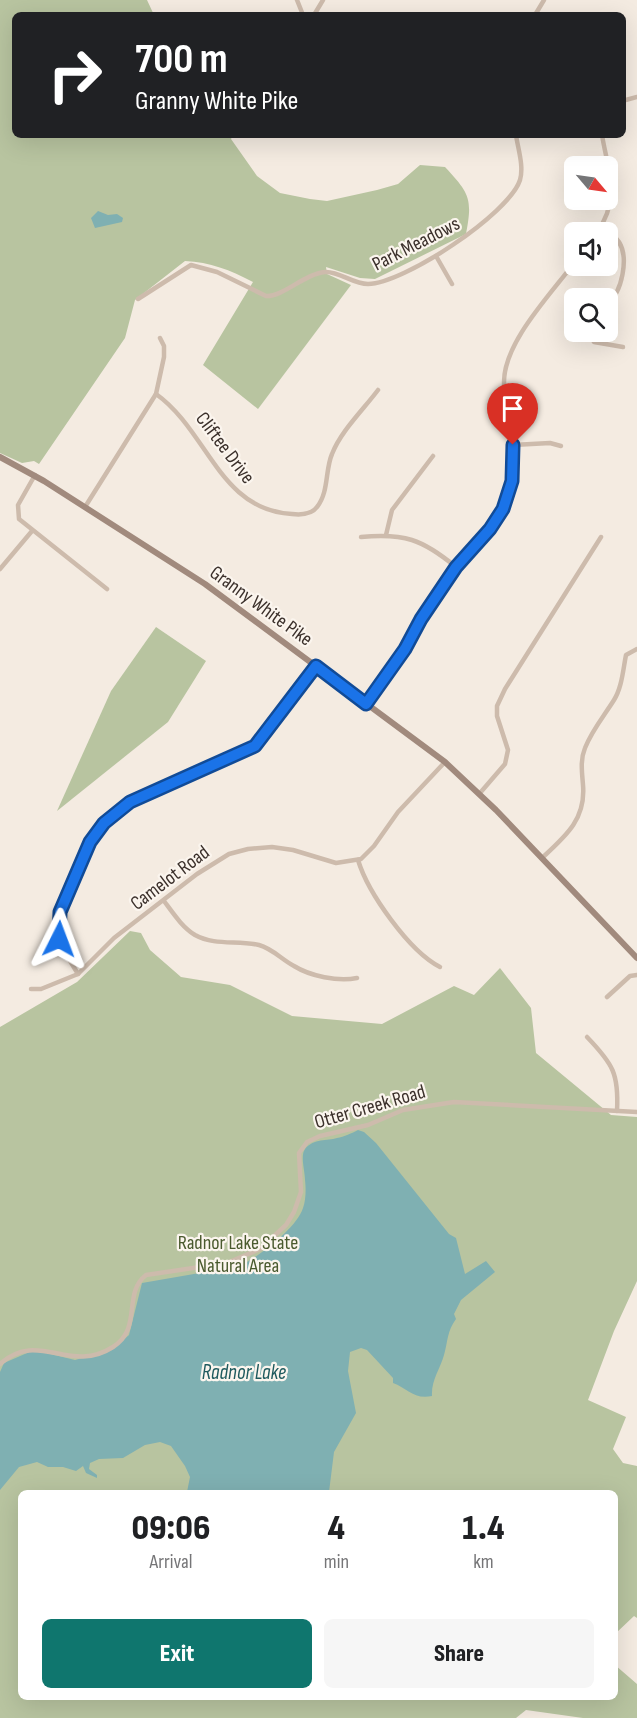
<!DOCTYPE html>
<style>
:root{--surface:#fff;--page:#f6f6f6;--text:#202124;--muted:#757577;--accent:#0f766e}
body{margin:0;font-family:"Sofia Sans Condensed",sans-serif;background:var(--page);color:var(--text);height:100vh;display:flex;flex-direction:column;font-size:22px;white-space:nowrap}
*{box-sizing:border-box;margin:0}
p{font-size:20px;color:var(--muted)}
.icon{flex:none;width:33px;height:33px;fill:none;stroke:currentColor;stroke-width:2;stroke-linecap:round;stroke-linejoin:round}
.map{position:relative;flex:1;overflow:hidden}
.details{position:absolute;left:18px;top:1490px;width:600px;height:210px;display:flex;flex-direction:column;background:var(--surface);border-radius:9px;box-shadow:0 6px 24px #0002}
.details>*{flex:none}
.banner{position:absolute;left:12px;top:12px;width:614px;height:126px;border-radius:9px;box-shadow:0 6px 24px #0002;background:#202124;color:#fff;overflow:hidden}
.needle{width:39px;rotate:119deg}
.fabs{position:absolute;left:564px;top:156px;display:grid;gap:12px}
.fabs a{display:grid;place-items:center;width:54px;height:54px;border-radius:9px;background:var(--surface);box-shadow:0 6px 24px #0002;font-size:30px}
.pin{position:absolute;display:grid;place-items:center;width:51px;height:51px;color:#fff;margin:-62px -26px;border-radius:50% 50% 50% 0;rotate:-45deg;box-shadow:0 0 6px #0007}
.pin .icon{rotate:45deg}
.me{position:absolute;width:66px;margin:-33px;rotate:3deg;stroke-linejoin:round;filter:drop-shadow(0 0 4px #0008)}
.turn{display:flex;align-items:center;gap:21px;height:126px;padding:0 24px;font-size:27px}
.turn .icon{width:78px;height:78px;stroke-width:2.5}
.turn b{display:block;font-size:42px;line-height:51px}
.eta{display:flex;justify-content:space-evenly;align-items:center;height:102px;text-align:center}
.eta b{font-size:36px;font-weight:800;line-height:42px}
.cta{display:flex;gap:12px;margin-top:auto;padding:12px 24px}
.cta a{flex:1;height:69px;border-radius:9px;background:var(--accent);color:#fff;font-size:24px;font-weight:800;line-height:69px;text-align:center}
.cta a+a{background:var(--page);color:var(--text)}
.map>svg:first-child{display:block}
.green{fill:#b8c4a0}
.water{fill:#7fb0b2}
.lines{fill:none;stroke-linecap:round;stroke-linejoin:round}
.street{stroke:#cdbbac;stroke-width:4.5}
.secondary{stroke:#a18a7d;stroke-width:6}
.route-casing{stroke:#114b97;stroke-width:15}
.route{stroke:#1a73e8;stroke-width:10}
.labels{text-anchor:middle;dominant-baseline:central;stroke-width:4.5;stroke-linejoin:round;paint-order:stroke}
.street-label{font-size:20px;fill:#3b302b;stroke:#fbf5ee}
.park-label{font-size:20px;fill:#4a5a2e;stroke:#fbf5ee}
.water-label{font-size:21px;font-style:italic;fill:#1f5a5e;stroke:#fbf5ee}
</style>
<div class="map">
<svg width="637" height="1718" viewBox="0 0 637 1718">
<rect width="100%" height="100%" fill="#f4ebe1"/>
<g class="green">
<path d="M0 0H147L154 15H15V135H233L231 139 257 176 280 193 310 199 327 201 377 190 398 184 420 165 445 167C469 193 473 198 466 234L375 279 360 278 326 267 327 274 351 285 258 409 203 365 253 282C230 270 210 262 185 261L135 300 125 338 39 464 34 461 22 463 0 453Z"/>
<path d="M156 627 206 661 168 722 57 811 111 691Z"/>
<path d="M130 931 141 933 150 950 181 977 230 985 292 1016 382 1024 454 986 474 995 500 968 531 1008 536 1053 611 1115 637 1117V1281L614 1331 588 1400 626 1417 613 1449 623 1463 637 1466V1618L634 1616 615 1634V1492H21V1696H615V1665L637 1684V1718H583L526 1710 516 1718H0V1027L77 982Z"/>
</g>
<g class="water">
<path d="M98 211 108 215 117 214 123 218 122 222 95 228 91 218Z"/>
<path d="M358 1130 364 1132 376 1143 449 1234 456 1238 465 1274 486 1261 495 1272 461 1300 454 1314 456 1319C447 1331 448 1341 444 1355 440 1369 431 1381 432 1396 414 1400 407 1388 393 1383V1378L367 1350 361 1348 350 1352 348 1371 356 1413 334 1452 329 1492H187L190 1477 185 1466 171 1446 160 1442 145 1445 123 1458 99 1459 90 1463 89 1469 97 1475V1478L86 1473 83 1466 76 1471 63 1467H48L37 1462 19 1467 0 1490V1372L4 1363 34 1350 75 1360 112 1350 129 1335 142 1283 240 1266C258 1257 297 1228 303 1208 306 1200 306 1188 305 1180 305 1171 300 1156 305 1149 314 1138 327 1141 337 1138 344 1137 352 1133 358 1130Z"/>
</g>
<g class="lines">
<g class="street">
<path d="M297 0 303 15"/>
<path d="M314 15 323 0"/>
<path d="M535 15 544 0"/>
<path d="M622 101 637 97"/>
<path d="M602 224C608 230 615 236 619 242 629 258 622 292 608 303"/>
<path d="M597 232C621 199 608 171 602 135"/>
<path d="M436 256 452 284"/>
<path d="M138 299 191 265 217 272 266 296C283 297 304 274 325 272 339 271 353 284 368 284 403 284 509 214 520 180 524 166 518 149 516 135"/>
<path d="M589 332 594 342 623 347"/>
<path d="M156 394C208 431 219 510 292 514 301 515 312 514 317 507 329 492 325 470 332 454 341 431 363 410 378 390"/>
<path d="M513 445 550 443 561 446"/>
<path d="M35 475 18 505 19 519 107 589"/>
<path d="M85 507 156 394 164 357V346L160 338"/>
<path d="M386 535 392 510 433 456"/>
<path d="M361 537C404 533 422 539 456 567"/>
<path d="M0 569 32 531"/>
<path d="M366 704C379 686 394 668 405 648 422 621 436 593 456 567 474 543 499 524 509 495 523 457 504 420 504 382 504 342 551 294 574 263"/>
<path d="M480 793 505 764 508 750 497 716V706L505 689 601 537"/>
<path d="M542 858C566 836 586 819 583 785 582 772 580 760 585 748 592 730 604 716 614 700 622 687 623 670 626 655L637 649"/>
<path d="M358 860C368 893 409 951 440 967"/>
<path d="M164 901C173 913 182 927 195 935 215 946 237 940 259 945 273 949 281 959 294 966 310 976 338 982 357 978"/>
<path d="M78 974 61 946 58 918 97 831 110 817 130 802 255 745 316 666"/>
<path d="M31 989H41L78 974 114 938 197 874 229 854 248 849 272 847 293 850 336 863 361 859 374 846 398 812 445 762"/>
<path d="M607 997 630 976 637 975"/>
<path d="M587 1037C613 1064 619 1074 617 1111"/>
<path d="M0 1364C39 1329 69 1375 113 1347 143 1328 122 1294 146 1275L227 1263 260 1249 286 1225 294 1212 301 1192 299 1153 307 1142 320 1136 368 1125 403 1110 454 1102 637 1112"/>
</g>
<path class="secondary" d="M0 457 44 481 205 584 445 762 496 810 637 958"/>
</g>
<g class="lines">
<g class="route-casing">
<path id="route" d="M59 939 60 912 90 842 104 823 130 802 255 746 316 666 366 704 405 649 421 619 456 567 490 529 503 509 512 481 513 445"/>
</g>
<use href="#route" class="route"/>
</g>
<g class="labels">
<g class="street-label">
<text transform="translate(416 244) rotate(-27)">Park Meadows</text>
<text transform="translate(225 448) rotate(53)">Cliftee Drive</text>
<text transform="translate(261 606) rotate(36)">Granny White Pike</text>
<text transform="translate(170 878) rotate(-37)">Camelot Road</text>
<text transform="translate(370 1107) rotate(-16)">Otter Creek Road</text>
</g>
<g class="park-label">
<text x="238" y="1243">Radnor Lake State<tspan x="238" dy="23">Natural Area</tspan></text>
</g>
<g class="water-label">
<text x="244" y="1372">Radnor Lake</text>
</g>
</g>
</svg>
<div class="fabs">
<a><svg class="needle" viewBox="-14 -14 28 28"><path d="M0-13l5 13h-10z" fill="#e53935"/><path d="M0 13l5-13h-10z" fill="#757577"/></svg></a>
<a><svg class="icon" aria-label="sound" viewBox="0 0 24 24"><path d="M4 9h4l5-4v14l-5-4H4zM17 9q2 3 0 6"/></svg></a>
<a><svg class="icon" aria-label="search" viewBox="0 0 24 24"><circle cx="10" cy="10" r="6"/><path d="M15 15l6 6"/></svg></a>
</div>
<div class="pin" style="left:513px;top:445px;background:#d93025"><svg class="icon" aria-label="arrive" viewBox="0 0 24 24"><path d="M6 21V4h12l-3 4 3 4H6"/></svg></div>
<svg class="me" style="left:59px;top:939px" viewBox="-20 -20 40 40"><path d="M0-17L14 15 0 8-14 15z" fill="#1a73e8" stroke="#fff" stroke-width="4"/></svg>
<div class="banner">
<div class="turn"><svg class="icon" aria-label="right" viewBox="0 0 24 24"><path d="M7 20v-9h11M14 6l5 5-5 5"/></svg><div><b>700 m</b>Granny White Pike</div></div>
</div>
<section class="details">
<div class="eta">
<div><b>09:06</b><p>Arrival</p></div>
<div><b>4</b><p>min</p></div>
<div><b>1.4</b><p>km</p></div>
</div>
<div class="cta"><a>Exit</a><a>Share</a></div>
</section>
</div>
